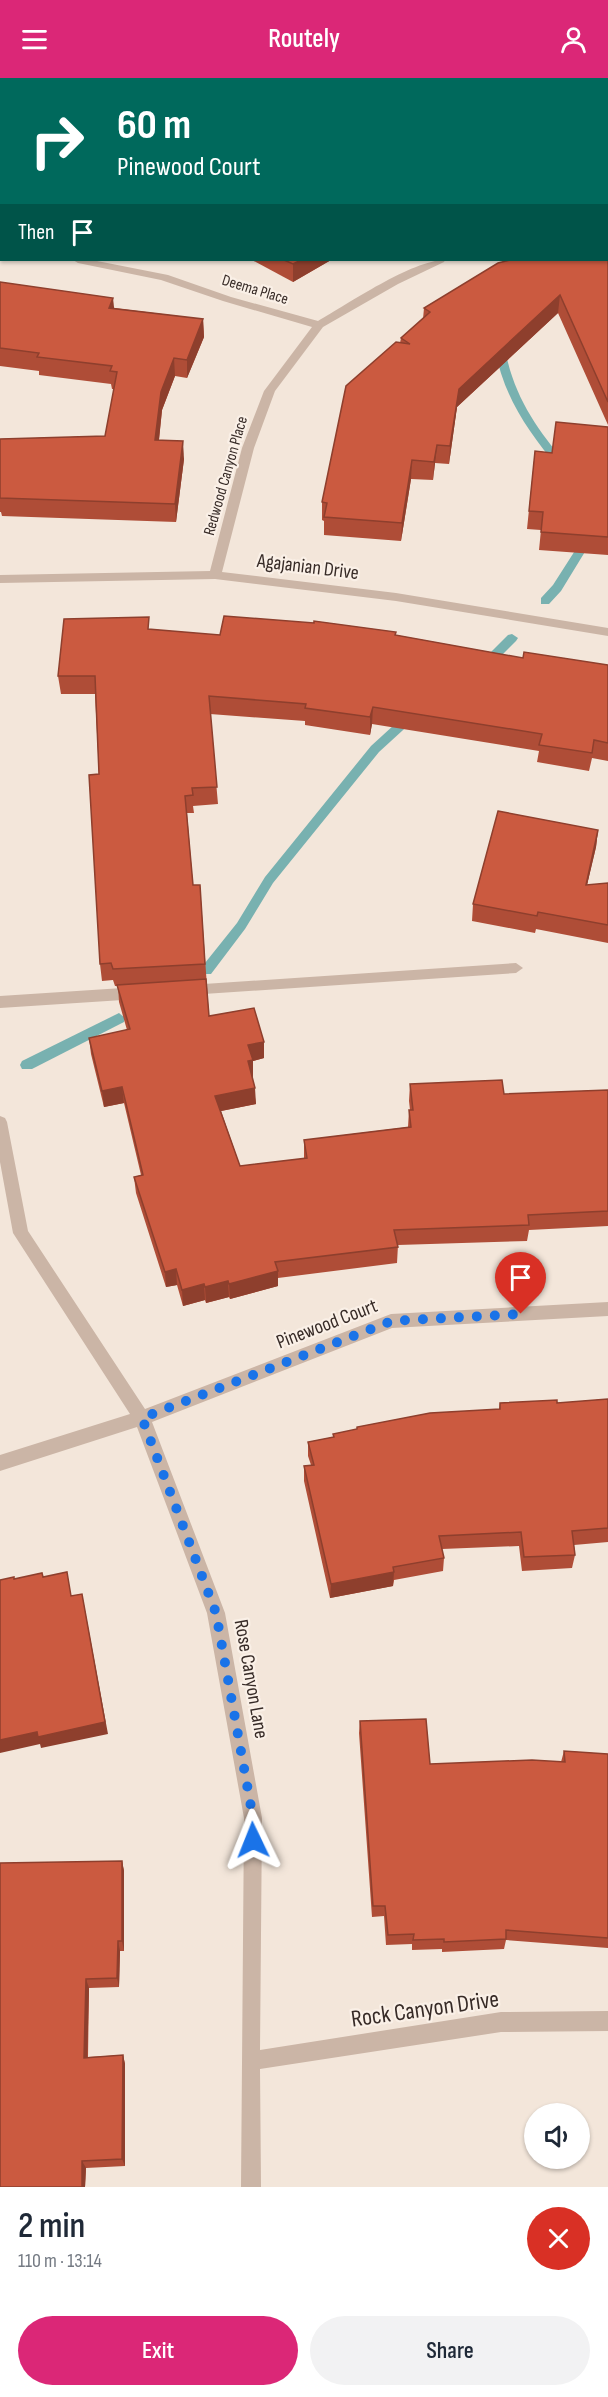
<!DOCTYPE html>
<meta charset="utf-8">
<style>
:root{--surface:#fff;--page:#f2f2f3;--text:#1f2937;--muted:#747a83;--accent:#db2777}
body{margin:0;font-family:"Sofia Sans Condensed",sans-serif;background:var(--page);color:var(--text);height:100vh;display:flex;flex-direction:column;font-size:22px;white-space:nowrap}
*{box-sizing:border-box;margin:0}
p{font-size:20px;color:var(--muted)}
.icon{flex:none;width:33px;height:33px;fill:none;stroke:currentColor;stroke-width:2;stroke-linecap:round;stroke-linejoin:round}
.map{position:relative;height:2109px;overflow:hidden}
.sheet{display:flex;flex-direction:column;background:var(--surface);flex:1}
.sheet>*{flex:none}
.guide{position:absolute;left:0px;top:0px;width:609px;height:183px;box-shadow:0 2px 4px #0004;background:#00695c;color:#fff;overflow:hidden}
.fabs{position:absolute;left:524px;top:2025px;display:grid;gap:12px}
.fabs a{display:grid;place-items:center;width:66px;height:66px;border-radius:50%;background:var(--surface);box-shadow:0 2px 4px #0004;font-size:30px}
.pin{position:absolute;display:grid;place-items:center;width:51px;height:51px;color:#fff;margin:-62px -26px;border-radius:50% 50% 50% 0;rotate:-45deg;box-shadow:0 0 6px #0007}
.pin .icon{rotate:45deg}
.me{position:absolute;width:66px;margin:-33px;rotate:358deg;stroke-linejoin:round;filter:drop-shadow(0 0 4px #0008)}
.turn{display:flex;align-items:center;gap:21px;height:126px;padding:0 18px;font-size:27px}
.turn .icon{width:78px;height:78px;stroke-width:2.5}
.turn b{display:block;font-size:42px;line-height:51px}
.then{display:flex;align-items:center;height:57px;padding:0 18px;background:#0003;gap:12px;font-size:22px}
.round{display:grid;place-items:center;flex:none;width:63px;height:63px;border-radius:32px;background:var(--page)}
.summary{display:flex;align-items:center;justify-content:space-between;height:102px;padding:0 18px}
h1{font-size:36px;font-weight:600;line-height:45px}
.primary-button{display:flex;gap:12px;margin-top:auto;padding:12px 18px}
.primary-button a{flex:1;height:69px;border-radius:36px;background:var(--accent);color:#fff;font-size:24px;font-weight:600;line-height:69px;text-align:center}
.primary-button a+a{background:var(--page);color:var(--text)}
header{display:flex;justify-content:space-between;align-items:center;height:78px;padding:0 18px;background:var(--accent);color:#fff;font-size:27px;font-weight:600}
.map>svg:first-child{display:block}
.green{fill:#b7c29a}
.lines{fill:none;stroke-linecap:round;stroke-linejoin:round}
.stream{fill:#78b1b0;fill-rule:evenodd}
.minor{fill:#cbb5a6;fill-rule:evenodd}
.wall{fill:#af4d37}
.shaded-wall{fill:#8e3f2d}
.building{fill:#cb5a40;stroke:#8e3f2d;stroke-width:1.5}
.route{stroke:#1a73e8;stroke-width:10;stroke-dasharray:0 18}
.labels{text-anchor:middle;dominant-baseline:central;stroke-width:4.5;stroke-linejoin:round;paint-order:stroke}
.far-street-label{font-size:16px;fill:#372b27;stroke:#faf0e7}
.street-label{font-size:20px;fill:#372b27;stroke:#faf0e7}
.near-street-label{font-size:24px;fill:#372b27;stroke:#faf0e7}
</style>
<header><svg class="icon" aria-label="menu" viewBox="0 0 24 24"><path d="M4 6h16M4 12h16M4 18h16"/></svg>Routely<svg class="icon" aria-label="person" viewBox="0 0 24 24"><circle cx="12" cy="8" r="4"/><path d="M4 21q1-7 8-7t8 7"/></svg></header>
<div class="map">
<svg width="608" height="2109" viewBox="0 0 608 2109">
<rect width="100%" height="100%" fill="#f3e6da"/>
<path class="green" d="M283 0H566L275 1Z"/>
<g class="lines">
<g class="stream">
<path d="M500 268 505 271C513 316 536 351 566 385V389H558C528 354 503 317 495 271Z"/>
<path d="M589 456 594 459 561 513 549 526H541V520L553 507 585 457Z"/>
<path d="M512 556 518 560 516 563 488 591H480V585L508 557Z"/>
<path d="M410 635 416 639 414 642 379 674 273 805 245 851 211 896H201L200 893 201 890 237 845 265 799 371 668 406 636Z"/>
<path d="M119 935 125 940 124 944 32 991H22L20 987 22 983Z"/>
</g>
<g class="minor">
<path d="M73 182H92L168 197 231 219 318 243C348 226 412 182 445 182L444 184 398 206 323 249 275 313 254 370 222 494 396 515 608 550V558L396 523 215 501 0 505V497L210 493 242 370 264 313 312 249 223 223 161 202 78 185Z"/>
<path d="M516 885 523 890 516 895 189 917 184 916 182 912 184 908 189 907Z"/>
<path d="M138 909 143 911 145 915 143 919 138 921 0 930V918Z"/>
<path d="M0 1038 5 1040 7 1044 28 1153 145 1331 391 1236 608 1224V1238L392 1250 152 1344 225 1535 262 1740 260 1972 501 1934 608 1933V1953L501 1954 260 1991 261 2109H241L244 1740 207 1535 137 1349 0 1393V1377L130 1336 13 1155 0 1084Z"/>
</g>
</g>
<g class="wall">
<path d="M608 149V347L558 235 457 329 449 386 435 385 433 402 411 401 401 463 324 457V443L322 442V424L400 265 401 260 423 241 424 230Z"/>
<path d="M252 182H331L293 204Z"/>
<path d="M0 204 114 230 203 241 204 259 187 300 175 298 162 332 159 362 184 381 176 444 2 438 1 434H0V361L105 358 114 311H112L111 306 39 297V293L0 288Z"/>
<path d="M608 349V477L539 472 541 452 527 451 535 373 552 375Z"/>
<path d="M150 552 220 557H396L523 580 608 587V683L592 680 589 693 537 684 539 673 372 646 370 657 305 647V643L210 636 218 726 193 728 194 735H187L193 807H200L209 938 264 964V980L253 983V999H252L256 1026 221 1033 240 1088 304 1081V1062L408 1049 409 1032H410L409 1023 410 1006 504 1016 608 1012V1148L529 1152 527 1163 398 1167 397 1185 278 1200V1208L230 1221 229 1219 206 1225 205 1222 183 1228 177 1207 166 1209 136 1115 134 1099 141 1097 124 1025 104 1029 91 976 89 960 127 952 119 924 118 908H115L113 902 102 903 100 886 99 696 95 616H61L58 598Z"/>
<path d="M598 752 596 769 587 807 608 805V865L536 851 535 855 472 843 473 826Z"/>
<path d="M608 1321V1464L574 1467 575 1477 572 1490 522 1493 519 1468 442 1471 444 1480 443 1493 394 1502 393 1508 330 1520 304 1403V1388L311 1387 308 1378V1364L333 1359V1356L499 1331 500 1325H557Z"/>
<path d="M360 1643 430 1686 561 1684 564 1673 608 1676V1870L506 1862 504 1871 442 1874V1871L412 1872V1866L386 1867 384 1838 372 1839 359 1655Z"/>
<path d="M122 1783 124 1793V1873H120L119 1909 89 1910 88 1979 123 1977 125 1986V2088L86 2090 85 2109H0Z"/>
</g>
<g class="shaded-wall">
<path d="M301 182H331L293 204V186Z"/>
<path d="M560 217 558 235 457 329 449 386 450 368 459 311Z"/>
<path d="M113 220 115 238 109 230Z"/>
<path d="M203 241 204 259 187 300V282Z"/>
<path d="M174 280 175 298 162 332 157 380 155 362 161 314Z"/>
<path d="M183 363 184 381 176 444 175 426Z"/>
<path d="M437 367 435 385 433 402 434 384Z"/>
<path d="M412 382 411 401 401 463 402 445Z"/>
<path d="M373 629 372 646 370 657V639Z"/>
<path d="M598 752 596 769 583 824 586 807Z"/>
<path d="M264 964V980L253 983V999L249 1000 248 967Z"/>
<path d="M122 1009 124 1025 104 1029 102 1013Z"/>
<path d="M255 1010 256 1026 216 1034 215 1018Z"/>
<path d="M176 1191 177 1207 166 1209 165 1194Z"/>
<path d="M278 1193V1208L230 1221 229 1206Z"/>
<path d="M228 1203 229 1219 206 1225 205 1209Z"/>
<path d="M204 1206 205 1222 183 1228 182 1212Z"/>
<path d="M394 1494 393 1508 330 1520 331 1506Z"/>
<path d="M82 1516 108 1656 41 1670 40 1666 0 1675V1662Z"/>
<path d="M122 1783 124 1793V1873L122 1863Z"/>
<path d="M118 1863 120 1873 119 1909 117 1900Z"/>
<path d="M86 1901 89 1910 87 1988 84 1980Z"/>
<path d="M123 1977 125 1986V2088L122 2081Z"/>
<path d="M82 2083 86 2090 85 2109H82Z"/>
</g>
<g class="building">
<path d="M608 149V324L560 217 459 311 450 368 437 367 434 384 412 382 402 445 324 439 327 425 322 424 346 308 396 264 410 266 401 260 430 234 424 230 498 185 510 182H608Z"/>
<path d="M284 182H301L293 186Z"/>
<path d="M0 204 113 220 109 230 203 241 187 282 174 280 161 314 155 362 183 363 175 426 0 420V361L105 358 117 294 110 293 112 288 37 279 39 275 0 270Z"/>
<path d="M556 344 608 349V459L541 454 543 434 529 433 535 373 552 375Z"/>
<path d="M224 538 314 545V543L396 554 395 557 523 580 524 574 608 587V665L594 662 592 675 539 667 542 656 373 629 370 639 305 630 306 626 209 618 217 709 192 710 193 717 185 718 193 807H200L205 886 113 891 111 885 100 886 89 697 99 696 95 598H58L64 541 149 539 148 551 220 557Z"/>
<path d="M498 733 598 752 586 807 608 805V847L538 834 537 838 473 826Z"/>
<path d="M206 901 209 938 254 930 264 964 248 967 253 982 248 983 255 1010 215 1018 240 1088 307 1080 304 1062 411 1049 409 1032H413L410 1006 502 1002 504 1016 608 1012V1133L528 1137 529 1147 394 1152 398 1169 275 1184 278 1193 229 1206 228 1203 205 1209 204 1206 182 1212 176 1191 165 1194 134 1099 143 1097 122 1009 102 1013 89 960 130 951 117 907Z"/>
<path d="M608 1321V1450L572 1453 575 1477 524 1479 521 1454 439 1458 444 1480 393 1489 394 1494 331 1506 304 1388 314 1387 308 1364 334 1359 333 1356 357 1351V1349L430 1335 500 1331V1325L557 1322V1325Z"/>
<path d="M67 1494 71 1518 82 1516 105 1644 38 1659 37 1654 0 1662V1502L14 1499V1501L42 1495 43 1499Z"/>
<path d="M426 1641 430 1686 532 1682 565 1684 564 1673 608 1676V1860L506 1852V1861L444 1864V1861L413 1862 414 1856 388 1857 385 1828H373L360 1643Z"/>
<path d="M122 1783V1863H118L117 1900 86 1901 84 1980 123 1977 122 2081 82 2083V2109H0V1785Z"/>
</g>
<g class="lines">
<path class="route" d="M253 1762V1740L216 1535 142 1340 392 1243 521 1236"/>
</g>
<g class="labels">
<g class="far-street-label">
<text transform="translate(255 212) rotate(17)">Deema Place</text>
<text transform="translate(226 398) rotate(-74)">Redwood Canyon Place</text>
</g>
<g class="street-label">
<text transform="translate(308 489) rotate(7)">Agajanian Drive</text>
<text transform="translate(327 1246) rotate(-21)">Pinewood Court</text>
<text transform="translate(251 1601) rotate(80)">Rose Canyon Lane</text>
</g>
<g class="near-street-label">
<text transform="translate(425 1931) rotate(-8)">Rock Canyon Drive</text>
</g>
</g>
</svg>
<div class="fabs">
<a><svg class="icon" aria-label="sound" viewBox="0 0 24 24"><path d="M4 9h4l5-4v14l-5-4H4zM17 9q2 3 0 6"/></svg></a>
</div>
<div class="pin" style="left:521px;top:1236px;background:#d93025"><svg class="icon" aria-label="arrive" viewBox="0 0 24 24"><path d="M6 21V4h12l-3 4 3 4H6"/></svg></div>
<svg class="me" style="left:253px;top:1762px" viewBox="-20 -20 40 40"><path d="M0-17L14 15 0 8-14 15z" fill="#1a73e8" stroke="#fff" stroke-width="4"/></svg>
<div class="guide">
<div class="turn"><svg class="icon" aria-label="right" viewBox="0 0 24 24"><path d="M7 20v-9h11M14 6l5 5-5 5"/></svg><div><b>60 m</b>Pinewood Court</div></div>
<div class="then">Then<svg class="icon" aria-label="arrive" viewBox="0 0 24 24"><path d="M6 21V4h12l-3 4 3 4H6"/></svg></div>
</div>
</div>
<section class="sheet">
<div class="summary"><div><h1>2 min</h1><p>110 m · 13:14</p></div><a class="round" style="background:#d93025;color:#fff"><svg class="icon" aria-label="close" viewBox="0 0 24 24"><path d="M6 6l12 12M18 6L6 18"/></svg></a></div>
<div class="primary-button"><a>Exit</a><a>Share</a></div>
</section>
